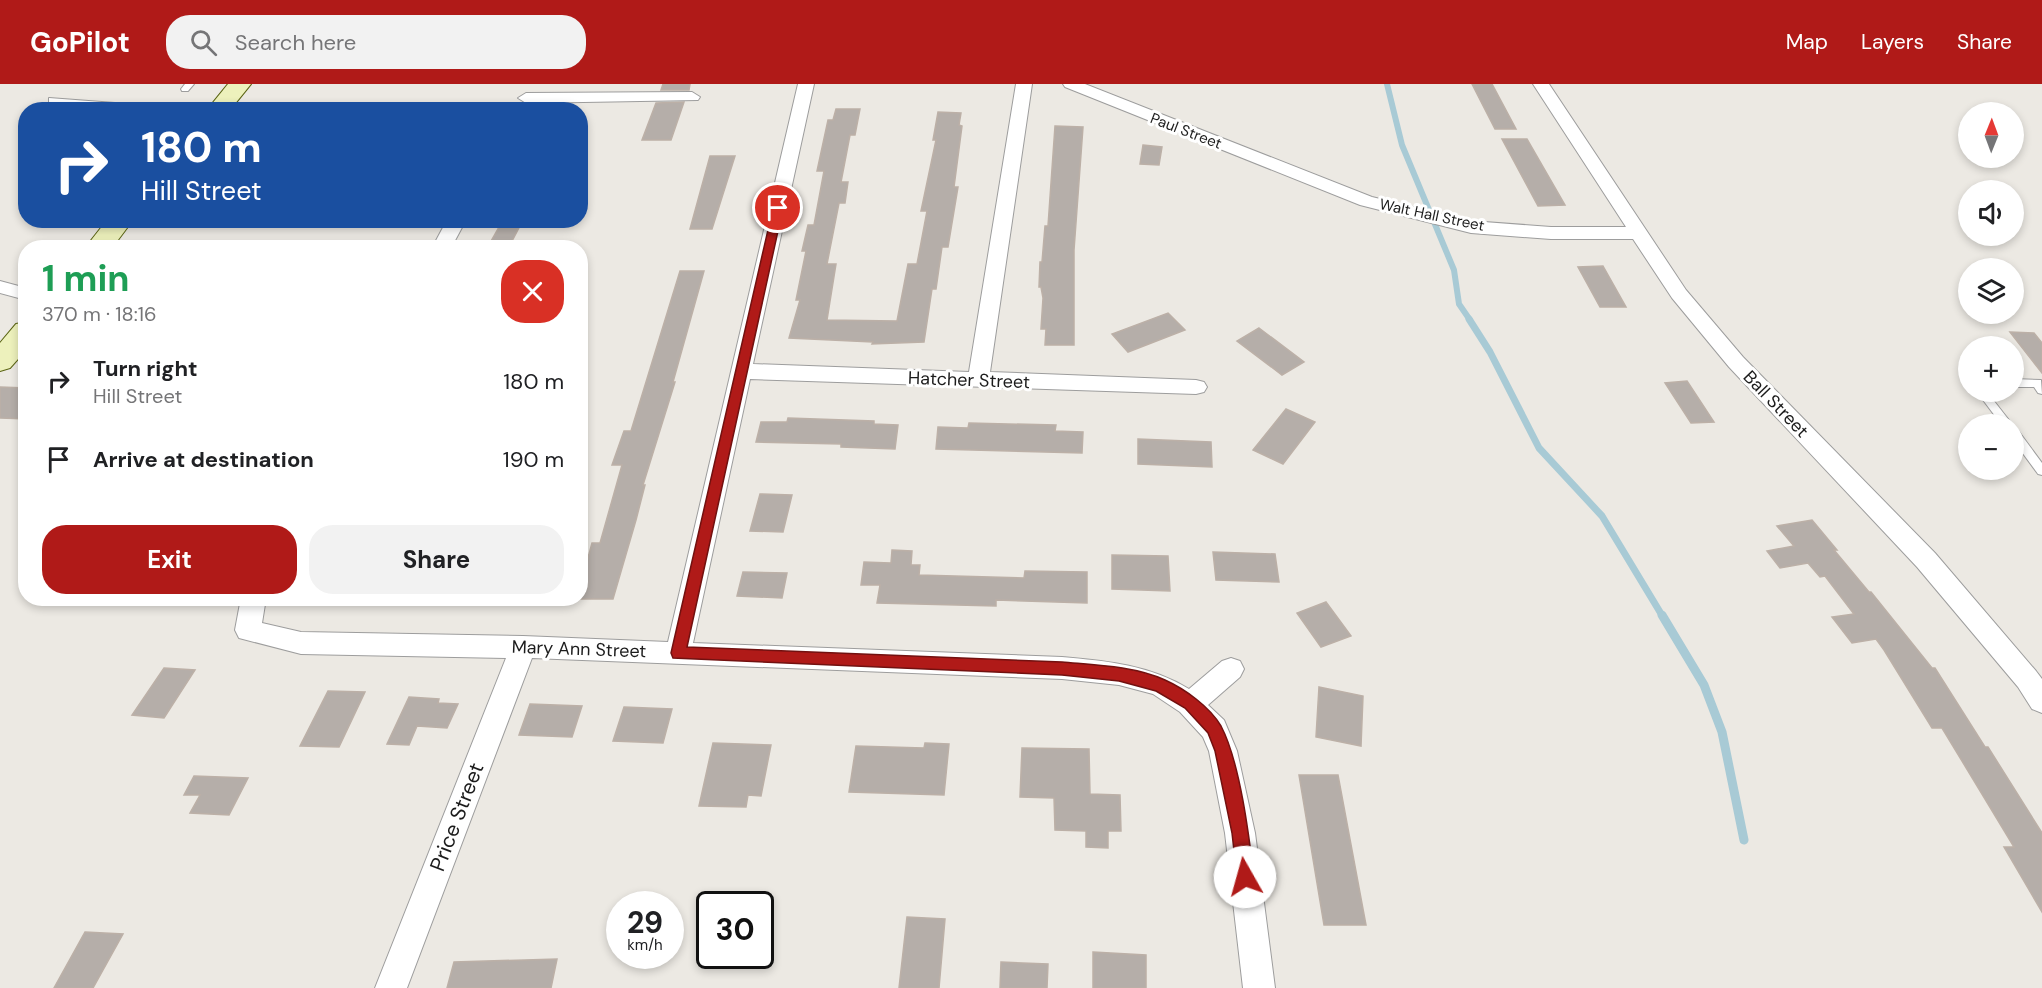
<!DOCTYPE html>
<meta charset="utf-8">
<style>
:root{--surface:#fff;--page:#f2f2f2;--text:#202124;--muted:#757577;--accent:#b01a18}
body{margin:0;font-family:"DM Sans",sans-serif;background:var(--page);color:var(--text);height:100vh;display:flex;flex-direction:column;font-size:22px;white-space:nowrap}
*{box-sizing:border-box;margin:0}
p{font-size:20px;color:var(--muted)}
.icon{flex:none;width:33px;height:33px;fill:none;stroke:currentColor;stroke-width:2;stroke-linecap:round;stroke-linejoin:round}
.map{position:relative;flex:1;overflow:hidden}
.drawer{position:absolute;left:18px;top:156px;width:570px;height:366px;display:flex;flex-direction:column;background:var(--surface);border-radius:24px;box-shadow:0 3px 9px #0003}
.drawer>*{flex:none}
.guide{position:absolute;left:18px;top:18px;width:570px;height:126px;border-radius:24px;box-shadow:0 3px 9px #0003;background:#1a4fa0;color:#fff;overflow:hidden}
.needle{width:39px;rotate:1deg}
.controls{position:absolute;left:1958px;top:18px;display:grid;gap:12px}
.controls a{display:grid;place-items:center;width:66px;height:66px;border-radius:50%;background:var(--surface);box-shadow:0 3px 9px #0003;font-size:30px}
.speed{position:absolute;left:606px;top:807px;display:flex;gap:12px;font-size:30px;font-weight:700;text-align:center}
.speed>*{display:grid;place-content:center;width:78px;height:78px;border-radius:50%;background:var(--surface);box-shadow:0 3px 9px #0003;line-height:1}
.speed small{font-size:15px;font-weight:400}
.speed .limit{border:3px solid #111;border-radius:9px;background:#fff;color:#111}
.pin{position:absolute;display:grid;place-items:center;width:51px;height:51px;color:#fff;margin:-26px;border:3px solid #fff;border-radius:50%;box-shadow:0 2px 6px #0007}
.me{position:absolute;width:66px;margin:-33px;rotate:353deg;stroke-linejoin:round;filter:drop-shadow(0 0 4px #0008)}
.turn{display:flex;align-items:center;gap:21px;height:126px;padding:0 24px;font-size:27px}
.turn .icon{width:78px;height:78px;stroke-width:2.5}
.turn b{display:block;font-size:42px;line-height:51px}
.round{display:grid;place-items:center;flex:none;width:63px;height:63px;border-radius:24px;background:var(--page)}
.head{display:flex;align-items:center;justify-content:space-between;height:102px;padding:0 24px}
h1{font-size:36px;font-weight:700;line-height:45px;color:#1e9e55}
.cta{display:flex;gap:12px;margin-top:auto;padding:12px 24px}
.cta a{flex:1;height:69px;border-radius:24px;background:var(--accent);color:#fff;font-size:24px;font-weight:700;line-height:69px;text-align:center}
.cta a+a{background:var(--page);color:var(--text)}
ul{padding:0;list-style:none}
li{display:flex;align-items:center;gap:18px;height:78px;padding:0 24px}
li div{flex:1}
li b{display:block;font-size:22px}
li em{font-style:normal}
header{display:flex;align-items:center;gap:36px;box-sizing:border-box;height:84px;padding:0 30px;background:var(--accent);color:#fff}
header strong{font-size:28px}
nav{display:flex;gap:33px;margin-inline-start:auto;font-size:21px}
.search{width:420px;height:54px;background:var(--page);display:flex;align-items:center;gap:15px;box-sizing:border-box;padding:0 21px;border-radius:24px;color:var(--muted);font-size:22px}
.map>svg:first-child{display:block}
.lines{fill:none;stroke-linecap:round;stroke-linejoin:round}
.stream-far2{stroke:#a8cad5;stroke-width:6}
.stream-far1{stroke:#a8cad5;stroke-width:7}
.stream{stroke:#a8cad5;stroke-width:9}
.building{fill:#b5aea9;stroke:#bcb0a7;stroke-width:1.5}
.lane-casing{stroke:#9d9d9d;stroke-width:2}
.street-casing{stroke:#9d9d9d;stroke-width:2}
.secondary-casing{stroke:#5a6412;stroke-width:2}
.lane{fill:#fff;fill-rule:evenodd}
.street{fill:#fff;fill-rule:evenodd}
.secondary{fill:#edf1bc;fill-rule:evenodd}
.route{fill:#b01a18;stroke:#721110;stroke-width:1.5}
.labels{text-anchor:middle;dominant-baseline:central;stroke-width:6;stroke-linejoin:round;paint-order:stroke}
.far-street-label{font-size:15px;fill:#1c1c1c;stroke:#fff}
.street-label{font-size:18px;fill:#1c1c1c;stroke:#fff}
.near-street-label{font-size:21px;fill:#1c1c1c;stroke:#fff}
</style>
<header>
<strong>GoPilot</strong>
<div class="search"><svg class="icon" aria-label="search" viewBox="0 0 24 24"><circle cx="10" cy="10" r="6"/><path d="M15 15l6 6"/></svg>Search here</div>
<nav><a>Map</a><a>Layers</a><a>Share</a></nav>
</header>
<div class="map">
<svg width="2042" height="904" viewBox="0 0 2042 904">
<rect width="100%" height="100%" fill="#ece9e3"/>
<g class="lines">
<path class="stream-far2" d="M1387 0 1402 61 1454 186 1459 220 1470 236"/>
<path class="stream-far1" d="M1469 235 1490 268 1539 364 1602 432 1663 533"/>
<path class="stream" d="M1662 531 1704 601 1722 648 1744 756"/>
</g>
<g class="building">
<path d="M663 0H690L689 6H661Z"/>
<path d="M1472 0H1492L1516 45H1495Z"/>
<path d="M684 18 671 56H642L656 19Z"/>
<path d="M836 25H860L855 51H850L841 98H848L845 119H839L827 180H836L827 236 897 237 908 180H917L927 127H921L936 56H933L938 28 961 29 959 41 962 42 954 103H958L948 163H942L936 205H932L924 258 872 260 873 258 789 254 800 216H796L806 167H802L808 141H814L824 87H817L828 36H833Z"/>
<path d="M1055 42 1083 43 1074 166V261H1045L1046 245H1041L1043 214 1041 203H1039L1040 178H1042L1045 142H1048Z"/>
<path d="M1502 55H1527L1565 121 1538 122Z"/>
<path d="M1143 61 1162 63 1159 81 1140 80Z"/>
<path d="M710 72H735L712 145H690Z"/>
<path d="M503 136H523L511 159H490Z"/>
<path d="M1603 182 1626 223H1600L1578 183Z"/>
<path d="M680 187H704L673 298H675L643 401H645L636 436 613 515H580V485H585L592 459H600L622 381H612L624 347H631Z"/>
<path d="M1168 229 1185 246 1128 268 1112 250Z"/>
<path d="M1259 244 1304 278 1282 291 1237 257Z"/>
<path d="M2010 248 2034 249 2042 259V289Z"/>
<path d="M1687 297 1714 338 1691 339 1665 299Z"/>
<path d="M0 303 26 304V335L0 334Z"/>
<path d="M1286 325 1315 338 1283 380 1253 366Z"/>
<path d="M788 334 874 337V340L898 341 895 365 841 363V360L756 358 761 338H787Z"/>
<path d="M969 339 1056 341 1055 347 1083 348 1082 369 936 365 938 343 968 344Z"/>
<path d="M1138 355 1211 358 1212 383 1138 380Z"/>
<path d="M760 410 792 411 783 448 750 447Z"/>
<path d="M1812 436 1837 466H1834L1869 508H1871L1932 584H1935L1985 663H1988L2042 749V828L2004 763H2014L1942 644H1932L1884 566 1876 555 1852 559 1832 533 1854 530 1825 492 1820 493 1808 479 1780 484 1767 467 1794 462 1777 442Z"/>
<path d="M892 466 912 467 911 481H920L919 491 1024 494 1025 487 1087 488V519L996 516V522L877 519 880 501H861L864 478 891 479Z"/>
<path d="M1213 468 1275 470 1279 498 1216 496Z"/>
<path d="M1112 471 1168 472 1170 507 1112 505Z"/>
<path d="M743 488 787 489 782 514 737 512Z"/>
<path d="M1326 518 1351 552 1321 563 1297 529Z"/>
<path d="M164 584 195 586 164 634 132 631Z"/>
<path d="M1319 603 1363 612 1361 662 1316 653Z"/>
<path d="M328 607 365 608 339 663 300 662Z"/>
<path d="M409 613 439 615 438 619 458 620 447 644 417 642 409 661 387 660Z"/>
<path d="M530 620 582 622 572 653 519 651Z"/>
<path d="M624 623 672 625 663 659 613 657Z"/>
<path d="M713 659 771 661 761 712 748 711 746 723 699 722Z"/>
<path d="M925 659 949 660 944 711 849 708 856 662 924 664Z"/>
<path d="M1022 664 1089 665 1090 710 1120 711 1121 747H1108V764L1086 763V747L1055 746 1054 714 1020 713Z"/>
<path d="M1299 691H1338L1366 841H1324Z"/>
<path d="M194 692 248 694 229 731 190 729 200 711H184Z"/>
<path d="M907 833 945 835 939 904H899Z"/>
<path d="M85 848 123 850 93 904H54Z"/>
<path d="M1093 868 1146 871V904H1093Z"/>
<path d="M557 875 551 904H447L454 878Z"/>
<path d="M1001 878 1048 880 1047 904H1000Z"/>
</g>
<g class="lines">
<g class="lane-casing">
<g id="lane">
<path d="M185 0H194L188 7H182L181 5Z"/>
<path d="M49 14 181 24 185 26H143L52 18H49Z"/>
<path d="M2013 295 2041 296 2042 310 2038 309 2034 303H2013Z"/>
<path d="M1977 308H1987L2012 340H2001Z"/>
<path d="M2013 344 2017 345 2042 379V391L2038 390 2013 356Z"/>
</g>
</g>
<g class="street-casing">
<g id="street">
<path d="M798 0H814L753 280 969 288 1016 0H1032L990 288 1196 296 1204 298 1207 303 1204 308 1196 310 750 295 693 559 1062 573C1107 577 1150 581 1189 605L1222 577 1231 574 1240 577 1244 585 1240 593 1208 621 1224 636 1237 667 1255 749 1275 904H1243L1225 749 1209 667 1203 653 1180 628 1153 610 1119 601 1062 595 532 574 407 904H375L506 574 301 570 239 554 235 546 241 514H266L262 539 301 548 523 552 668 558Z"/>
<path d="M1063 0H1085L1372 113 1471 137 1551 143H1626L1533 0H1549L1686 206 1743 273 1935 469 2036 587 2042 595V629L2032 625 2018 603 1917 483 1729 283 1672 214 1633 155H1551L1471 149 1360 121 1065 3Z"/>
<path d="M692 8 700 13 698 16 526 19 518 14 526 9Z"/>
<path d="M447 136H466L451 164H432Z"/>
<path d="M0 197 26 204V216L0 209Z"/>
</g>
</g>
<g class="secondary-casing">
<g id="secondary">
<path d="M228 0H251L230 26H207Z"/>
<path d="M107 136H133L112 164H85Z"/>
<path d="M26 238V266L10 284 0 287V259L16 240Z"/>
</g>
</g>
<use href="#lane" class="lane"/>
<use href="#street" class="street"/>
<use href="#secondary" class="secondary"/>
</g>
<path class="route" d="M778 121 783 124 687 563 1062 578C1095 581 1134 582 1165 596 1185 605 1210 623 1221 642 1240 678 1249 752 1254 793L1251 799 1245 801 1239 799 1237 793 1232 749 1215 667 1208 649 1185 624 1156 607 1119 597 1062 591 673 574 671 569 773 124Z"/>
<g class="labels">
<g class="far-street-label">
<text transform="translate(1186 47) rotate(21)">Paul Street</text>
<text transform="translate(1432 131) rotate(12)">Walt Hall Street</text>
</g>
<g class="street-label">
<text transform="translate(969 296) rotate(2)">Hatcher Street</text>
<text transform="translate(1776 320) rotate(46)">Ball Street</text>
<text transform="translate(579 565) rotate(2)">Mary Ann Street</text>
</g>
<g class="near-street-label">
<text transform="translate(457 733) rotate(-69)">Price Street</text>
</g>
</g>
</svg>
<div class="controls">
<a><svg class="needle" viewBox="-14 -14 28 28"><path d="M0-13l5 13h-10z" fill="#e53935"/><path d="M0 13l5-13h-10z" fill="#757577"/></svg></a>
<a><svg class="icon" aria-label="sound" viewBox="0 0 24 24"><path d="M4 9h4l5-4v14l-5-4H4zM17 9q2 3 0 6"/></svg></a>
<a><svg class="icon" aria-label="layers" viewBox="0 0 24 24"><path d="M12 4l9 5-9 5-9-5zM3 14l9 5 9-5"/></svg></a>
<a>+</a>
<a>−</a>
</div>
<div class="speed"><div>29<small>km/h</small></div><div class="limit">30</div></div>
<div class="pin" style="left:778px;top:124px;background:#d93025"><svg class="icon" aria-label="arrive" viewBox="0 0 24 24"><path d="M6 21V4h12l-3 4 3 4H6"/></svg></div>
<svg class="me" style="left:1245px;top:793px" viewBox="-20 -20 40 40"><circle r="19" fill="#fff"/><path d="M0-13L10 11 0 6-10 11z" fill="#b01a18"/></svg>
<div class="guide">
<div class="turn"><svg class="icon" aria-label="right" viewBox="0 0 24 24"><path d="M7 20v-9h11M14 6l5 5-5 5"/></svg><div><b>180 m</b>Hill Street</div></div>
</div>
<section class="drawer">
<div class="head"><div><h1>1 min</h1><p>370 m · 18:16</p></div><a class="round" style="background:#d93025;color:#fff"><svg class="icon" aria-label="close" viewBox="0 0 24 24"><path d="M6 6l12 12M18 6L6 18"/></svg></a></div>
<ul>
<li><svg class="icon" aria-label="right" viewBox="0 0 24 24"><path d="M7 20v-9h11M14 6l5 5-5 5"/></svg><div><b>Turn right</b><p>Hill Street</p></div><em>180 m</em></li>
<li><svg class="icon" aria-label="arrive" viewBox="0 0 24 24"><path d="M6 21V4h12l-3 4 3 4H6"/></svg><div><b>Arrive at destination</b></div><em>190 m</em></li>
</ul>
<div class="cta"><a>Exit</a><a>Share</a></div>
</section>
</div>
